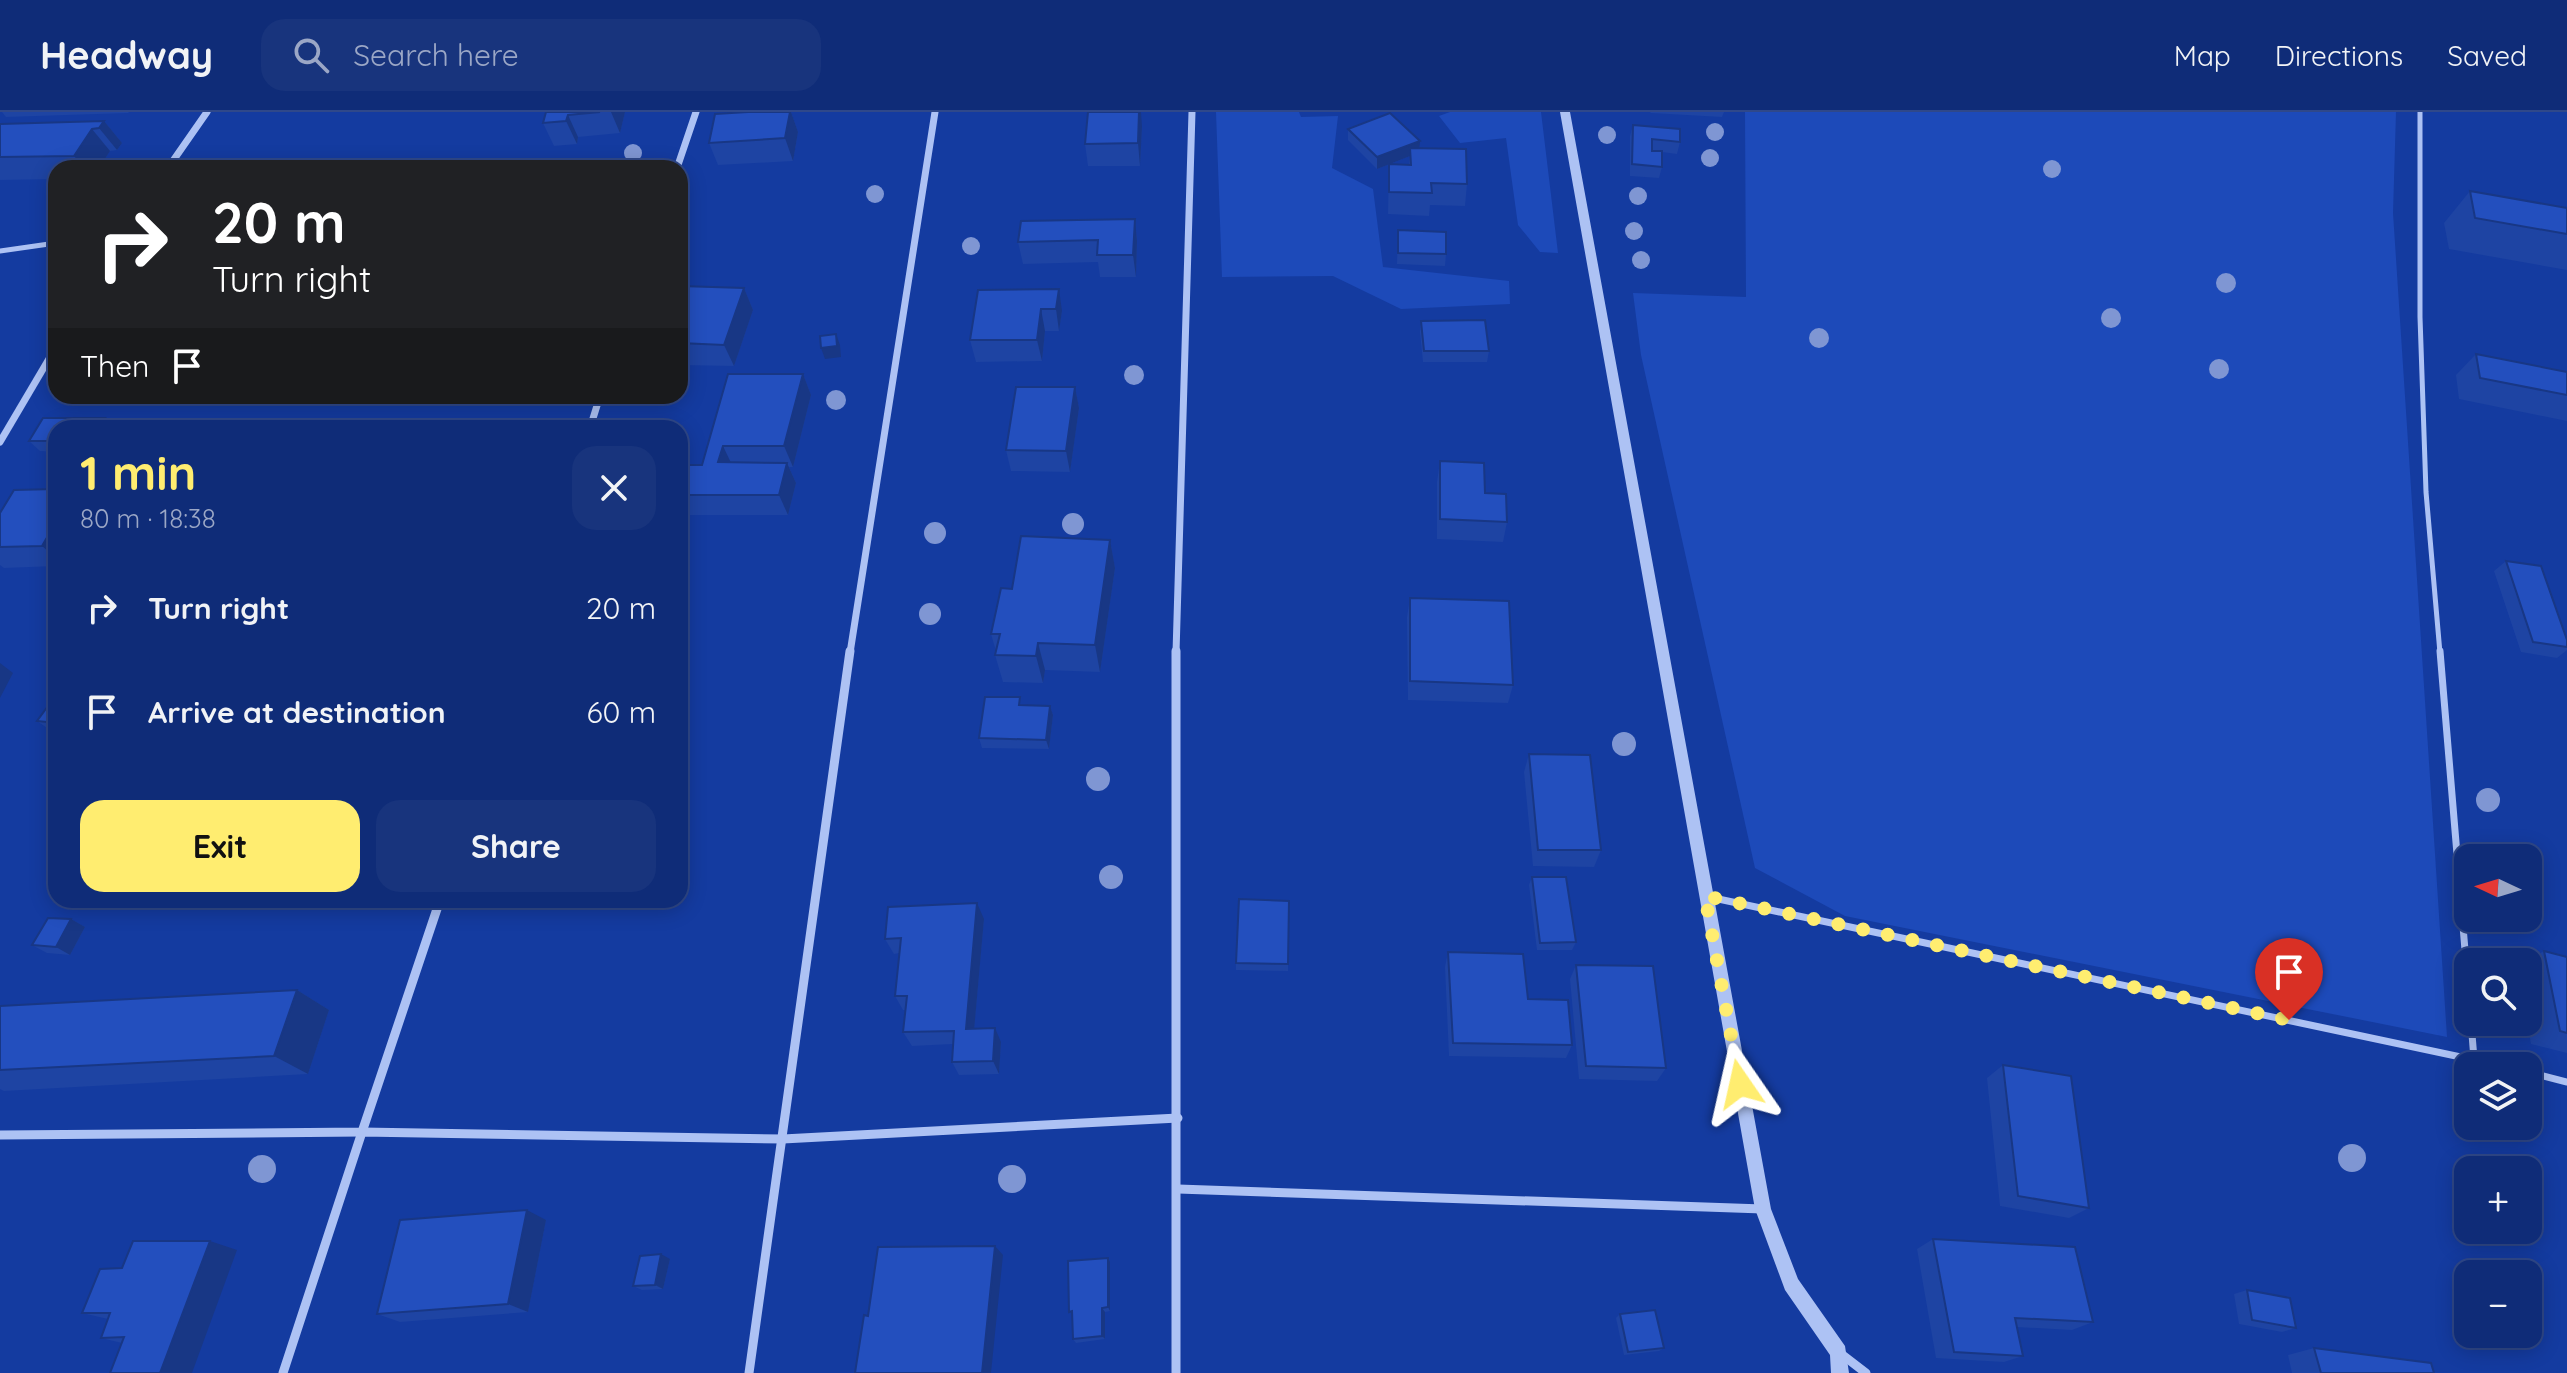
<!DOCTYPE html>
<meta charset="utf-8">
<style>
:root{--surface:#0f2c78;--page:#18347d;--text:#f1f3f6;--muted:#9ba7c6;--line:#2f488a;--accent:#ffed70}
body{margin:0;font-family:Quicksand,sans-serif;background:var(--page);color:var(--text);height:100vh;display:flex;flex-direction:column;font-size:30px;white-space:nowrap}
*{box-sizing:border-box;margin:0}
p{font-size:26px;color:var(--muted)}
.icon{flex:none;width:44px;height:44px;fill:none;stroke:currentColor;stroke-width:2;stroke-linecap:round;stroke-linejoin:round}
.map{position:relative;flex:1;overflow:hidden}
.panel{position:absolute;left:48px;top:308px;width:640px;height:488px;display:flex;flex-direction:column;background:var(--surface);border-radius:24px;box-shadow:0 4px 20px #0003,0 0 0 2px var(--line)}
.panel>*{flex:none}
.hud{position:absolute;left:48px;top:48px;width:640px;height:244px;border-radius:24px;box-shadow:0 4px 20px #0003,0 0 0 2px var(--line);background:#202124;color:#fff;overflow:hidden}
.needle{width:52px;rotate:274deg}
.tools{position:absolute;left:2454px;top:732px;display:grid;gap:16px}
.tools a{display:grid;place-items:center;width:88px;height:88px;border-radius:16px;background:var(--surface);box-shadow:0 4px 20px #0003,0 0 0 2px var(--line);font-size:40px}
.pin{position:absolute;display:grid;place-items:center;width:68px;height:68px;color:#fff;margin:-82px -34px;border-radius:50% 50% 50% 0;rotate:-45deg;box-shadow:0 0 8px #0007}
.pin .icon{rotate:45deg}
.me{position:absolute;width:88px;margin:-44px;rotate:349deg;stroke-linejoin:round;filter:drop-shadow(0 0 6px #0008)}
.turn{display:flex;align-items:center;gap:28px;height:168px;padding:0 32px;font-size:36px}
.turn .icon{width:104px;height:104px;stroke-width:2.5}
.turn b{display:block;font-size:56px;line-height:68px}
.then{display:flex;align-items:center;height:76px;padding:0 32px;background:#0003;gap:16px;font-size:30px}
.round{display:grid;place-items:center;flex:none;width:84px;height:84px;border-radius:24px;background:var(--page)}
.headline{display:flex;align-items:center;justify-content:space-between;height:136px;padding:0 32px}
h1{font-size:48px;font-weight:700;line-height:60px;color:var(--accent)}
.primary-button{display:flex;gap:16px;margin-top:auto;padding:16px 32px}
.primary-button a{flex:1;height:92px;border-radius:24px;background:var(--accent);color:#111;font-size:32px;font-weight:700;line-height:92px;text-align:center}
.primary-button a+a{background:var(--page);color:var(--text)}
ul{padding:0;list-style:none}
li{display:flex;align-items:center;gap:24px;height:104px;padding:0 32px}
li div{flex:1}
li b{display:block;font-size:30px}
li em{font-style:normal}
header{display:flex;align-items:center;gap:48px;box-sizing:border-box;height:112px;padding:0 40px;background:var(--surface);border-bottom:2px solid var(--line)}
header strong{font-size:38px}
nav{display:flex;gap:44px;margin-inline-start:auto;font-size:28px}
.search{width:560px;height:72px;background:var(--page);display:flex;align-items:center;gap:20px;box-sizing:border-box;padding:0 28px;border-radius:24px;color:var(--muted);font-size:30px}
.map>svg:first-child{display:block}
.green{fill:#1d4ab9}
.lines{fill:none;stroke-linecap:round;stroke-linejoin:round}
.service-far1{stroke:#adc2f4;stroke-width:5}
.service{stroke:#adc2f4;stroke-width:7}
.minor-far1{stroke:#adc2f4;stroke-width:7}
.minor{stroke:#adc2f4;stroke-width:9}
.tertiary{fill:#adc2f4;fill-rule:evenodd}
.tree{fill:#7f96d3}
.wall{fill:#1e44a3}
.shaded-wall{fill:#183785}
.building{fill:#234fbe;stroke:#183785;stroke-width:2}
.route{stroke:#ffed70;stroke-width:14;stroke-dasharray:0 25.2}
</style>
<header>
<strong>Headway</strong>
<div class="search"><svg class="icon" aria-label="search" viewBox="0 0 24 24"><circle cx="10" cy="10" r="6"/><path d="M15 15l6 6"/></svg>Search here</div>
<nav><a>Map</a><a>Directions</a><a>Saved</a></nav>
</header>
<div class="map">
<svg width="2567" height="1261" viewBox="0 0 2567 1261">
<rect width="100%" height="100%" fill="#143ba0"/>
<g class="green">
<path d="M1216 0H1299L1301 5 1338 4 1332 56 1373 77 1383 155 1509 169 1510 192 1401 197 1333 164 1222 165Z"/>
<path d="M1450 0H1541L1558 141 1540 140 1518 113 1506 26 1460 31 1439 4Z"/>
<path d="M1745 0H2396L2393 101 2447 925 1845 804 1755 756 1641 243 1633 181 1746 185Z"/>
</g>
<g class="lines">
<g class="service-far1">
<path d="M2420 0V205L2426 380 2440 541"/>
<path d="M0 139 56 131"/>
</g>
<g class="service">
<path d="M2440 539 2468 874"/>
<path d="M1709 785 2503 954"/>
<path d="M2471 910 2474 947"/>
<path d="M2528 960 2567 970"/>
</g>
<g class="minor-far1">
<path d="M168 56 207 0"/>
<path d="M677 56 696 0"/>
<path d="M590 316 600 284"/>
<path d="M0 330 56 235"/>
<path d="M850 541 935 0"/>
<path d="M1176 541 1192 0"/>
</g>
<g class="minor">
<path d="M0 1023 362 1020 440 788"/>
<path d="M1178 1077 1763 1097"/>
<path d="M1840 1241 1866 1261"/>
<path d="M283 1261 362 1020 783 1027 1178 1006"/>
<path d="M749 1261 850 539"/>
<path d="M1176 1261V539"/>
</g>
<path class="tertiary" d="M1560 0H1570L1771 1097 1798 1167 1845 1234 1849 1261H1831L1830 1243 1785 1178 1755 1097Z"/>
</g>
<g class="tree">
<circle cx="1715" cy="20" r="9"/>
<circle cx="1607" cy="23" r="9"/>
<circle cx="633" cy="41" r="9"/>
<circle cx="1710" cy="46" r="9"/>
<circle cx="2052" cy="57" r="9"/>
<circle cx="875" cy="82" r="9"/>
<circle cx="1638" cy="84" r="9"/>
<circle cx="1634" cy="119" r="9"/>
<circle cx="971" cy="134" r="9"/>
<circle cx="1641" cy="148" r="9"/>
<circle cx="2226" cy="171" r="10"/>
<circle cx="2111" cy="206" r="10"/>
<circle cx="1819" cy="226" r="10"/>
<circle cx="2219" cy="257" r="10"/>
<circle cx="1134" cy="263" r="10"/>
<circle cx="836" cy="288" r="10"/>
<circle cx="1073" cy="412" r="11"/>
<circle cx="935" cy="421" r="11"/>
<circle cx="930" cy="502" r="11"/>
<circle cx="1624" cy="632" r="12"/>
<circle cx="1098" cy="667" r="12"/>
<circle cx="2488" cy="688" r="12"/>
<circle cx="1111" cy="765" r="12"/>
<circle cx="2352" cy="1046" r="14"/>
<circle cx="262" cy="1057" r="14"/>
<circle cx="1012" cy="1067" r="14"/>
</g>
<g class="wall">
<path d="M2 0H129L128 1 6 5Z"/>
<path d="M546 0H625L620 21 578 25 577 32 554 34 543 11Z"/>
<path d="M748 0H791L798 20 793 49 718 53 709 31Z"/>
<path d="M1650 0H1724L1722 5 1651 1Z"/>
<path d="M104 9 122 31 117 38 110 39 99 56H56V67L0 68V12Z"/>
<path d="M1633 13 1680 30 1677 42 1662 40V55L1659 66 1630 64V24Z"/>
<path d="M1142 15 1140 54H1088L1085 32Z"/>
<path d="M1348 17 1419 36 1467 72 1465 94 1430 93 1429 104 1388 102 1389 52 1409 53 1410 44 1377 57 1348 28Z"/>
<path d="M2470 79 2567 96V158L2449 137 2444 111Z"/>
<path d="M1135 107 1137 129 1136 165H1100L1098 150 1023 152 1018 130Z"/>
<path d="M1398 118 1446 142 1445 154 1397 152Z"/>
<path d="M680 174 744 176 753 198 734 254 680 253Z"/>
<path d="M978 178 1062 199 1059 219H1045L1042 249 976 250 970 228Z"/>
<path d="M1421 209 1489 239 1487 250H1423L1420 220Z"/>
<path d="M2476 242 2567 260V309L2459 287 2456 263Z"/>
<path d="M803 262 811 283 793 355H789L796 371 788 403H680V353H702Z"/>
<path d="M1075 275 1079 296 1070 360 1011 359 1006 338Z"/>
<path d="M43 306H105L115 316H56V340L40 339 29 329Z"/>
<path d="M1440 349 1485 381 1507 410 1503 430 1437 427V370Z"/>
<path d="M56 377V454L4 456 0 453V401Z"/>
<path d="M1110 428 1115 456 1100 560 1045 558 1043 571 1003 570 995 543 996 539 991 522 1012 477Z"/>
<path d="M2506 449 2567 528V538L2557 546 2521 540 2494 459Z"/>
<path d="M1410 486 1513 573 1508 591 1408 588 1407 505Z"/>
<path d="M56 586V619L50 618 37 609Z"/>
<path d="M1022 593 1050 594 1053 603 1049 637 982 636 979 626Z"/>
<path d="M1529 642 1601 738 1594 755 1533 754 1524 660Z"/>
<path d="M1532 765 1576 830 1572 838H1537L1529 773Z"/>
<path d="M1289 789 1288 859 1236 858V851Z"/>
<path d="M71 807 85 815 70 843 47 841 32 833Z"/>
<path d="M984 807 974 917 1001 930 999 962 959 963 952 950 953 932 912 934 903 920 905 898H903L895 884 899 841 894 842 885 827Z"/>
<path d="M2544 839 2567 845V941L2531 932 2527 910H2528V850H2524Z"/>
<path d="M1448 840 1528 887 1572 933 1566 946 1449 944 1445 855Z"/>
<path d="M1576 853 1666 956 1657 969 1579 967 1570 867Z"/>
<path d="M297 878 329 898 308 962 4 979 0 977V894Z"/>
<path d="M2003 953 2089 1096 2069 1106 2000 1094 1987 966Z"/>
<path d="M546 1108 528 1200 400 1210 377 1202Z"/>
<path d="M1933 1127 2093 1210 2072 1218 2017 1215 2023 1244 2004 1250 1936 1246 1917 1137Z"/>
<path d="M237 1138 122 1231 101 1226 108 1207 82 1201 122 1156Z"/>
<path d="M670 1147 663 1177 642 1178 633 1174Z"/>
<path d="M1110 1150V1199L1105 1200V1227L1076 1231 1073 1227 1072 1204Z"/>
<path d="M2247 1178 2296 1216 2282 1220 2239 1212 2234 1182Z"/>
<path d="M1620 1202 1664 1236 1659 1239 1624 1243 1616 1206Z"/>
<path d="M2314 1236 2434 1261H2292L2288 1243Z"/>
</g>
<g class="shaded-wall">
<path d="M611 0H625L620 21Z"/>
<path d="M790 0H791L798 20 793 49 785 26Z"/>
<path d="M1139 0H1141L1142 15 1140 54 1138 31Z"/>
<path d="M568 3 578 25 577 32 566 9Z"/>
<path d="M104 9 122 31 117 38 99 16Z"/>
<path d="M92 17 110 39 99 56H84L74 44Z"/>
<path d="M1420 29 1419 40 1410 36V44L1377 57V45Z"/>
<path d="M1135 107 1137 129 1136 165 1133 143Z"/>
<path d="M744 176 753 198 734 254 724 233Z"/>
<path d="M1059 177 1062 199 1059 219 1056 197Z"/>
<path d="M1041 197 1045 219 1042 249 1037 228Z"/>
<path d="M836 222 840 233 841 245 825 247 821 236Z"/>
<path d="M803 262 811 283 793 355 784 334Z"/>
<path d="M1075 275 1079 296 1070 360 1066 339Z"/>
<path d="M105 306 115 316H99Z"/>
<path d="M723 334 733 355 718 350Z"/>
<path d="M787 351 796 371 788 403 779 383Z"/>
<path d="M56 410V446L42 434Z"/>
<path d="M1110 428 1115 456 1100 560 1095 533Z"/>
<path d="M1038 531 1045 558 1043 571 1036 544Z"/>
<path d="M0 551 13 561 0 586Z"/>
<path d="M1050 594 1053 603 1049 637 1046 628Z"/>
<path d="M977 791 984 807 973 930 966 917Z"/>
<path d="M71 807 85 815 70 843 56 835Z"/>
<path d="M297 878 329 898 308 962 274 944Z"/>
<path d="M995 916 1001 930 999 962 993 949Z"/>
<path d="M527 1098 546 1108 528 1200 508 1192Z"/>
<path d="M210 1129 237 1138 192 1261H160Z"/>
<path d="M995 1134 1003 1143 991 1261H982Z"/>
<path d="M661 1142 670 1147 663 1177 655 1173Z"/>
<path d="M1108 1146 1110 1150V1199L1108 1195Z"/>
<path d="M1102 1196 1105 1200V1227L1102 1224Z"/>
</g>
<g class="building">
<path d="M546 0H600L568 3 566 9 543 11Z"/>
<path d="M748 0H790L785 26 709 31 715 2Z"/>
<path d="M1088 0H1139L1138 31 1085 32Z"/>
<path d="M1390 1 1420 29 1377 45 1348 17Z"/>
<path d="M104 9 99 16 92 17 74 44 0 45V12Z"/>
<path d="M1633 13 1680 17V30L1652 27V39H1662V55L1632 52Z"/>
<path d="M1410 36 1466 37 1467 72 1431 71 1432 81 1389 80V52L1411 53Z"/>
<path d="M2470 79 2567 96V122L2475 106Z"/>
<path d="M1135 107 1133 143H1097L1098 128 1018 130 1021 109Z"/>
<path d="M1398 118 1446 120V142L1398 141Z"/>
<path d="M680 174 744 176 724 233 680 231Z"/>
<path d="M1059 177 1056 197H1041L1037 228H970L978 178Z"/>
<path d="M1485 208 1489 239H1424L1421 209Z"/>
<path d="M836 222 837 234 821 236 820 224Z"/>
<path d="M2476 242 2567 260V283L2480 266Z"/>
<path d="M728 262H803L784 334H723L718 350 787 351 779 383H680V353H702Z"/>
<path d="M1016 275H1075L1066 339 1006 338Z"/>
<path d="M43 306H105L99 316H56V329H29Z"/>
<path d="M1440 349 1484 351 1485 381 1506 382 1507 410 1440 407Z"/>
<path d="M56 377V410L42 434 0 435V401L14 378Z"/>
<path d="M1021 424 1110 428 1095 533 1038 531 1036 544 995 543 1000 522H991L1001 476 1012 477Z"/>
<path d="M2506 449 2541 454 2567 528V535L2533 530Z"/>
<path d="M1410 486 1509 489 1513 573 1410 569Z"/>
<path d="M985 585H1020L1019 593 1050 594 1046 628 979 626Z"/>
<path d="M54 586H56V611L37 609Z"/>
<path d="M1529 642 1590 643 1601 738H1538Z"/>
<path d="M1532 765H1566L1576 830 1540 831Z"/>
<path d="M1239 787 1289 789 1288 852 1236 851Z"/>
<path d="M977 791 966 917 995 916 993 949 952 950 954 919 903 920 907 884H895L901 826 885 827 888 795Z"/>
<path d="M48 806 71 807 56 835 32 833Z"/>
<path d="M2544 839 2567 845V921L2560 919Z"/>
<path d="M1448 840 1523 842 1528 887 1568 888 1572 933 1453 931Z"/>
<path d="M1576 853 1653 854 1666 956 1586 954Z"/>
<path d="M297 878 274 944 0 958V894Z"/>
<path d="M2003 953 2071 964 2089 1096 2018 1084Z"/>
<path d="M527 1098 508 1192 377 1202 400 1108Z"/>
<path d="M1933 1127 2075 1135 2093 1210 2015 1206 2023 1244 1954 1240Z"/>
<path d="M133 1129H210L160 1261H110L124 1225 101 1226 110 1201H82L100 1157 122 1156Z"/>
<path d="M995 1134 982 1261H855L864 1203 868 1204 878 1135Z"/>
<path d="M661 1142 655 1173 633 1174 640 1144Z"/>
<path d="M1108 1146V1195L1102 1196V1224L1073 1227 1072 1199 1069 1200 1068 1149Z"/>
<path d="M2247 1178 2290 1186 2296 1216 2252 1208Z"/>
<path d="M1655 1198 1664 1236 1628 1240 1620 1202Z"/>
<path d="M2314 1236 2431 1251 2434 1261H2321Z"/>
</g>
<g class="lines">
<path class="route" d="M1740 972 1705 784 2289 908"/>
</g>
</svg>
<div class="tools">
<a><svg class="needle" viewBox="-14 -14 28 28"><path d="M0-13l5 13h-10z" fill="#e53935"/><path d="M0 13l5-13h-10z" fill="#9ba7c6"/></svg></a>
<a><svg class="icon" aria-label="search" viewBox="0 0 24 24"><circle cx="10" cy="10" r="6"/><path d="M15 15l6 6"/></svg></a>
<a><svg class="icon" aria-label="layers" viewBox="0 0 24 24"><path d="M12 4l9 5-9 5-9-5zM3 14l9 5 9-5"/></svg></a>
<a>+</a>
<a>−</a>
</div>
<div class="pin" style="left:2289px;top:908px;background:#d93025"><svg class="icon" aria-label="arrive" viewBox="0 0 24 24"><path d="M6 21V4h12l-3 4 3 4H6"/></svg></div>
<svg class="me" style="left:1740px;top:972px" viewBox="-20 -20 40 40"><path d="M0-17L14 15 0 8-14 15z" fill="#ffed70" stroke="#fff" stroke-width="4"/></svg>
<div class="hud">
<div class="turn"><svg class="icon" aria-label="right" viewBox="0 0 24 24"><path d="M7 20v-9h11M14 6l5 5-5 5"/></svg><div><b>20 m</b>Turn right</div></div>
<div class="then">Then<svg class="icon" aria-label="arrive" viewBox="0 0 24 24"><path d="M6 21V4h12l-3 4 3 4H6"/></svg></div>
</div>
<section class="panel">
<div class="headline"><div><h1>1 min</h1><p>80 m · 18:38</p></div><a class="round"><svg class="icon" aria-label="close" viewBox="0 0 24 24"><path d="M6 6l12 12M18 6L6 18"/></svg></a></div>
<ul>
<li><svg class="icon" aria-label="right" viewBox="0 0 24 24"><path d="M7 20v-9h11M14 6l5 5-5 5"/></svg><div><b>Turn right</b></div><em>20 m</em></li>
<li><svg class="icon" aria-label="arrive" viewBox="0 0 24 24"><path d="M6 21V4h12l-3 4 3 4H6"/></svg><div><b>Arrive at destination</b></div><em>60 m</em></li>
</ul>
<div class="primary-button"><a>Exit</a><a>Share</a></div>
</section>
</div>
